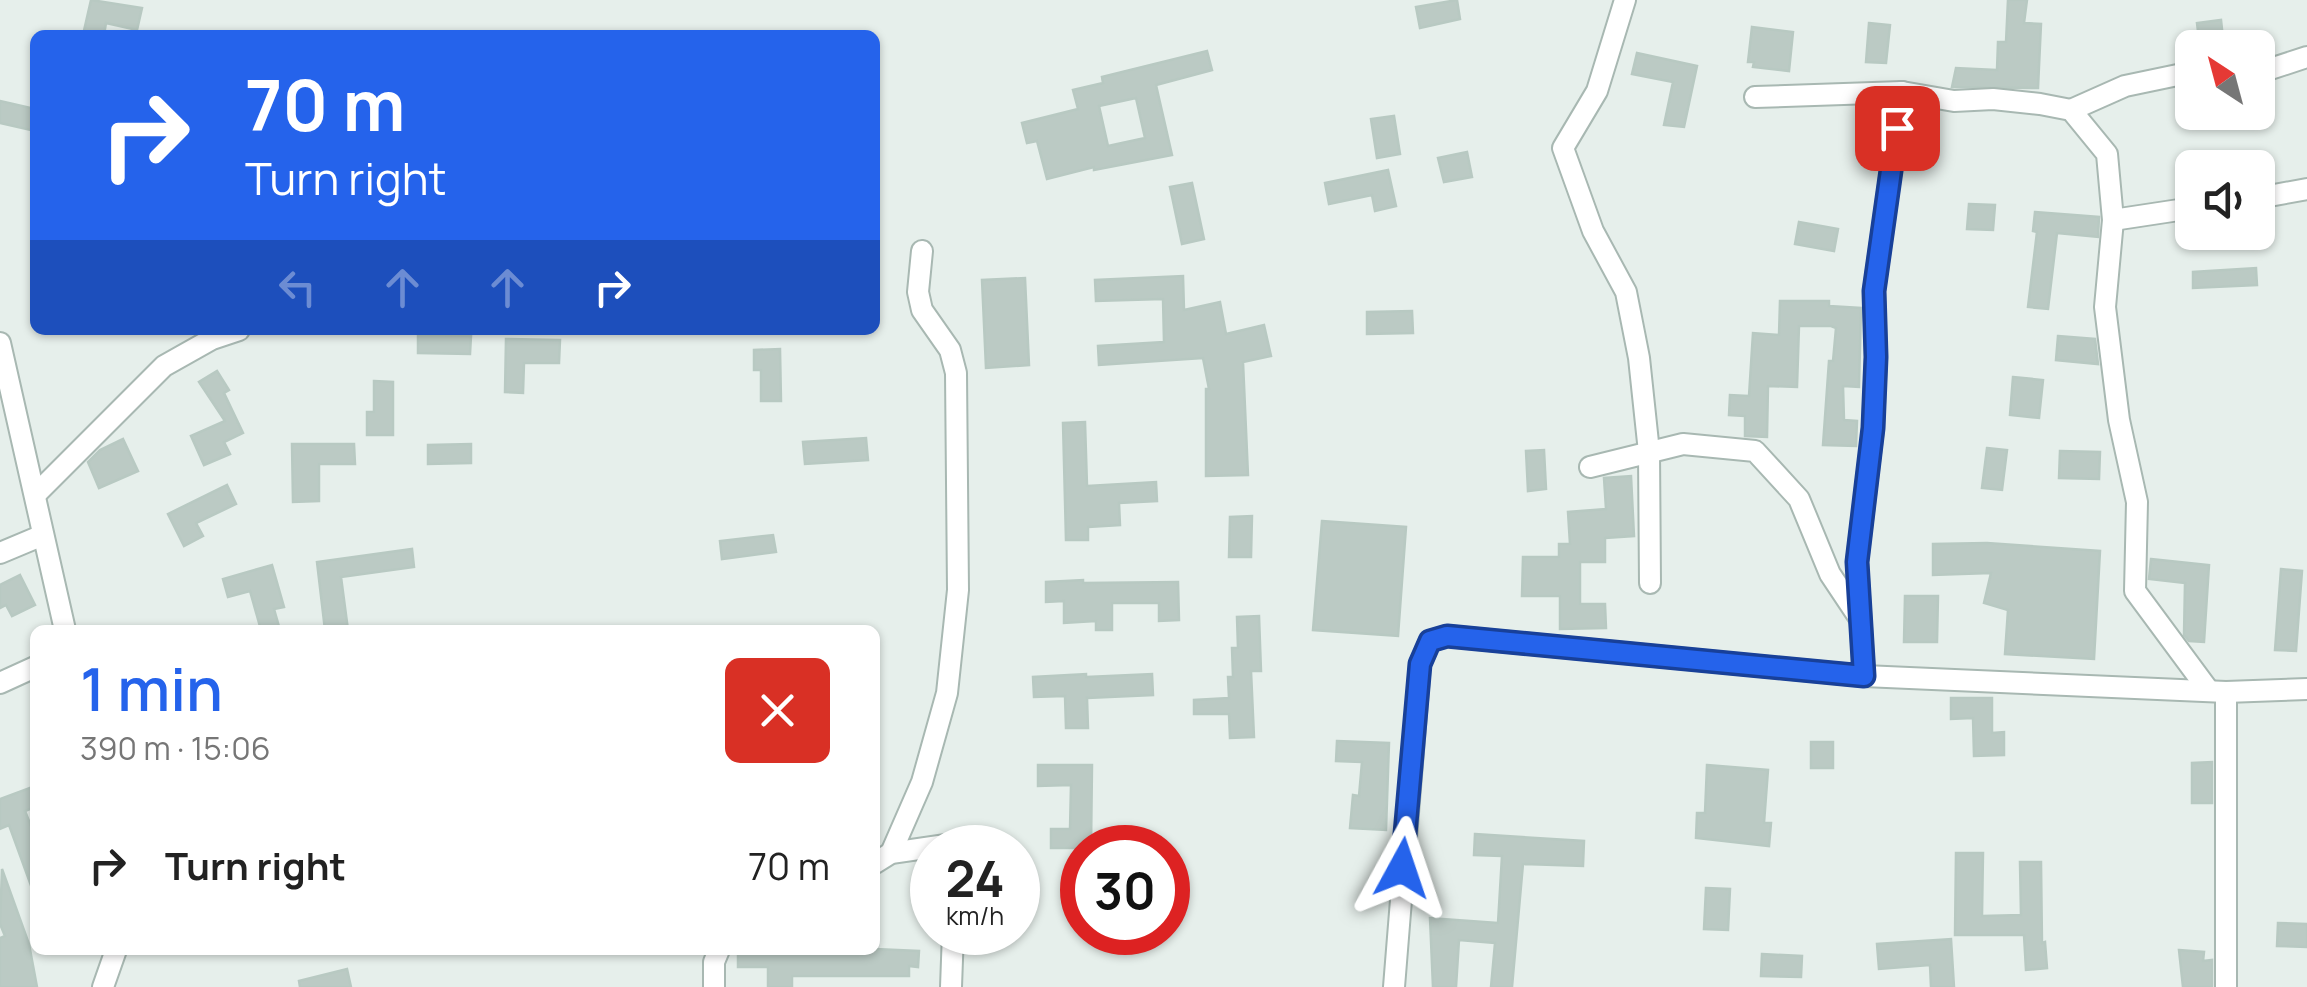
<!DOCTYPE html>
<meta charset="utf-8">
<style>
:root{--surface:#fff;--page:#f2f2f2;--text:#222;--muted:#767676;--accent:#2563eb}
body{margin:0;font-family:Manrope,sans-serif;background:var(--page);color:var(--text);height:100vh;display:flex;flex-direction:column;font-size:38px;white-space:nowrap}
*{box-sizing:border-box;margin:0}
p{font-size:32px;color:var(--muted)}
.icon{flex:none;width:55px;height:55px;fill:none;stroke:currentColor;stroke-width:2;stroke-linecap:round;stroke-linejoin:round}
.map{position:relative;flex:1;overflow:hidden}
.details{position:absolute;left:30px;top:625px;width:850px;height:330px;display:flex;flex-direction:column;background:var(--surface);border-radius:15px;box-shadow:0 2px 8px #0004}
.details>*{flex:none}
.guide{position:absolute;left:30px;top:30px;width:850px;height:305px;border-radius:15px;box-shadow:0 2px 8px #0004;background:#2563eb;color:#fff;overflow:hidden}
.needle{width:65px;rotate:324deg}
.tools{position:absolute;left:2175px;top:30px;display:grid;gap:20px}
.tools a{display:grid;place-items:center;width:100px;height:100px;border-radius:15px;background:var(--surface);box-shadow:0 2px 8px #0004;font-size:50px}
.speed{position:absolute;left:910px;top:825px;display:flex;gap:20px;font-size:50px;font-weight:700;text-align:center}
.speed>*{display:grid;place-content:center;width:130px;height:130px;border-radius:50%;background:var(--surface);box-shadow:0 2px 8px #0004;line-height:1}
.speed small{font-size:25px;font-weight:400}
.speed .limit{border:15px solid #d22;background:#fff;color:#111}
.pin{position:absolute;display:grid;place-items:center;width:85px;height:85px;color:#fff;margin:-42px;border-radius:20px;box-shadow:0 5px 15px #0006}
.me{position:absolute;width:110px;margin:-55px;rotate:5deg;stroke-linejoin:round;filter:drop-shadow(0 0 8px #0008)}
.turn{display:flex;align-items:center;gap:35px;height:210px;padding:0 50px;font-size:45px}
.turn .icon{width:130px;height:130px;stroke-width:2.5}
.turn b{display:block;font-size:70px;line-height:85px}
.lanes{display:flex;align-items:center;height:95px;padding:0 50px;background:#0003;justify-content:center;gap:50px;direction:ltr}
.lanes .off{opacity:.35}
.round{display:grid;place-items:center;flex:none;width:105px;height:105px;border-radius:15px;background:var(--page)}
.headline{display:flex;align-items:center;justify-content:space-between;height:170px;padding:0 50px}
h1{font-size:60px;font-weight:600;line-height:75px;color:var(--accent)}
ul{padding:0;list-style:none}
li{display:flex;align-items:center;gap:30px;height:140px;padding:0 50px}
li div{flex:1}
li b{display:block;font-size:38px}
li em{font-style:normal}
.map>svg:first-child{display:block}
.building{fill:#bbcac4;stroke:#b8c9c2;stroke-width:2.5;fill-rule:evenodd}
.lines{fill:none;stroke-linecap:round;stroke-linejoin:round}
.minor-casing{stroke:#a8b8b2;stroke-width:24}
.minor{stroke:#fff;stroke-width:20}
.route-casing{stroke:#184099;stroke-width:25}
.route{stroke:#2563eb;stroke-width:18}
</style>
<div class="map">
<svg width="2307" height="987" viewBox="0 0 2307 987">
<rect width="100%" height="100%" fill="#e6efeb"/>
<g class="building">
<path d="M91 0 142 8 137 30 106 23 104 35H83Z"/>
<path d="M1457 0 1460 19 1420 28 1416 7Z"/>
<path d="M2008 0H2027L2024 23 2041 24 2038 88 1952 87 1956 68 1997 70 1998 42H2006Z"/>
<path d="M2221 20 2224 48H2200L2197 23Z"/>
<path d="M1869 23 1890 25 1886 63 1866 62Z"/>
<path d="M1752 27 1793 32 1789 71 1753 67 1754 62H1748Z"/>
<path d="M1207 51 1212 70 1156 85 1172 155 1094 170V167L1047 179 1037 141 1027 143 1022 123 1078 109 1073 90 1103 83 1102 77ZM1136 98 1145 138 1108 146 1099 106Z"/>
<path d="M1637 53 1697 66 1684 127 1664 125 1673 82 1632 74Z"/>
<path d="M0 101 35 109V131L0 123Z"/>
<path d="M1394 116 1400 154 1377 158 1371 119Z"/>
<path d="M1467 152 1472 177 1444 182 1438 158Z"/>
<path d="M1388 170 1396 206 1375 211 1372 195 1329 204 1325 183Z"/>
<path d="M1192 183 1204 239 1182 244 1170 187Z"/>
<path d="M1969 204 1995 205 1993 230 1967 229Z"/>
<path d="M2035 212 2099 217 2098 237 2057 233 2048 309 2028 307 2037 232 2033 231Z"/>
<path d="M1799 222 1838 229 1834 251 1795 244Z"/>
<path d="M2256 268 2257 285 2193 288V272Z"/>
<path d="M1183 276 1184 310 1220 302 1226 334 1264 325 1271 356 1243 362 1248 475 1206 476V389H1209L1203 358 1099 365 1098 346 1164 342 1163 299 1096 301 1095 280Z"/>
<path d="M1025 278 1029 365 986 368 982 280Z"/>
<path d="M1780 301H1829V306L1861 308 1859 387 1843 386 1844 420 1857 421 1856 446 1823 445 1829 361H1833L1836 328 1831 326H1799L1797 387 1768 386 1767 437 1745 436V416L1729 415 1730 395 1749 396 1753 333 1779 335Z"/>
<path d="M1412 311 1413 333 1367 334V312Z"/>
<path d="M418 334 471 336 470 354 418 353Z"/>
<path d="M2058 336 2095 339 2098 364 2056 360Z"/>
<path d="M506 339 560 340 559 363H524L523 393 505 392Z"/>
<path d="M780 349 781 401H761V370H754V350Z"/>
<path d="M217 371 229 390 224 393 243 433 224 442 230 454 204 465 191 436 225 421 199 382Z"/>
<path d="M2013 377 2043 380 2039 418 2010 415Z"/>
<path d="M374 381 393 382V435H367V412H374Z"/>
<path d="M1085 422 1087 486 1156 482 1157 501 1119 503 1120 525 1088 527V540H1066L1063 423Z"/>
<path d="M866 438 868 460 805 464 803 442Z"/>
<path d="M123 439 138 471 99 488 88 462 100 450Z"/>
<path d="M292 444H354L355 464H319V501L293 502Z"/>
<path d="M471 444V463L428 464V445Z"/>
<path d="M1987 448 2007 450 2002 490 1982 488Z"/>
<path d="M1544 450 1546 489 1528 491 1526 451Z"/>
<path d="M2060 451 2100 452 2099 479 2059 478Z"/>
<path d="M1631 476 1634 536 1605 538V562H1580V604H1605L1606 628 1560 629V596H1522L1523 557H1559V544H1570L1568 512 1606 509 1604 478Z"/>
<path d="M227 485 236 504 196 523 203 536 184 546 168 514Z"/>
<path d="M1252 516 1251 557H1229L1230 517Z"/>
<path d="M1322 521 1406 527 1398 636 1313 630Z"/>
<path d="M773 535 776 552 722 559 720 541Z"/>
<path d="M1987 543 2100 551 2094 659 2005 654 2008 610 1984 603 1991 573 1933 575V544Z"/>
<path d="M412 549 414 567 341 577 348 630H325L317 562Z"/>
<path d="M2151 559 2209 565 2204 642 2189 641 2184 635 2185 583 2149 579Z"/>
<path d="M272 565 284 607 274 609 280 630H261L250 591 228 597 223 579Z"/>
<path d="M2281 569 2302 571 2296 651 2275 650Z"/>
<path d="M20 575 35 605 12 616 6 605 0 608V585Z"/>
<path d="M1083 580V583L1178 582 1179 620 1159 621V603H1112V630H1096V621L1064 623V601L1046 602V582Z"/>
<path d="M1905 596H1938L1937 642H1904Z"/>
<path d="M1259 616 1261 671H1251L1254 737 1230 738 1229 714H1194V700L1229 698 1228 677H1233L1232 648H1238L1237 617Z"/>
<path d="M1086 674V677L1152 674 1153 695 1087 698 1088 728H1066L1065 696 1034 697 1033 677Z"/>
<path d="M1951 698H1992V733L2004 732V755L1974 756 1973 718 1951 719Z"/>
<path d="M1337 741 1389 743 1386 830 1350 828 1353 795 1359 796 1362 762 1336 761Z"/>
<rect x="1811" y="742" width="22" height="26"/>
<path d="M2212 762V803H2192V763Z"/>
<path d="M1038 765H1092L1091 848H1051V829H1070L1071 785 1038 786Z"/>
<path d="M1707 765 1768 770 1764 823H1771L1769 846 1696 838 1697 813H1705Z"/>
<path d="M35 786V807L25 811 35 836 33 891 9 825 0 829V799Z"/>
<path d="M1475 834 1584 841 1583 866 1523 864 1512 987H1491L1495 943 1459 940 1456 987H1433L1430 918 1498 923 1502 856 1474 855Z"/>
<path d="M1956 853H1983L1982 916 2021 915 2020 862H2041L2042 943 2045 942 2047 968 2026 970 2024 935H1955Z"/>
<path d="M2 869 29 944 37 987H0V938L5 936 0 924Z"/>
<path d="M1706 888 1730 889 1728 930 1704 929Z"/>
<path d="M2278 923 2307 924V947L2277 946Z"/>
<path d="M1951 939 1954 987H1931L1930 965 1879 969 1877 944Z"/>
<path d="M738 950 875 949 919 951 918 967 909 966V976H792V987H768V967H738Z"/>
<path d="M2179 950 2204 952 2203 961 2212 960V987H2183Z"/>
<path d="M1762 954 1802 956 1801 977 1761 976Z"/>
<path d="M347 969 351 987H300L299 981Z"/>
</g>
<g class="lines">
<g class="minor-casing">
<g id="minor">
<path d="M1625 0 1597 91 1563 148 1593 231 1626 292 1639 358 1649 452 1650 583"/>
<path d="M2258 73 2307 57"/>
<path d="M1755 97 1902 92 1954 101 1993 99 2040 104 2071 110 2107 154 2113 220 2105 307 2119 420 2137 502 2135 591 2209 691"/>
<path d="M2071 110 2125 86 2192 72"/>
<path d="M2258 198 2307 189"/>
<path d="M2113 220 2192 208"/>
<path d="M0 343 65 630"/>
<path d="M1590 467 1683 444 1755 451 1799 499 1830 574 1860 619"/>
<path d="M35 495 164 366 212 339 239 330"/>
<path d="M0 553 43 535"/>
<path d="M1864 676 1857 562 1873 429 1876 357 1874 291 1902 92"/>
<path d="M0 683 35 667"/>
<path d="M891 853 922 782 947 693 958 590 956 373 950 350 922 310 918 292 922 251"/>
<path d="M875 863 891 853 946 845 949 848"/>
<path d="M103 987 116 950"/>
<path d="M714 987V962L719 950"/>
<path d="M951 987 953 932"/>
<path d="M1394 987 1420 664 1430 641 1447 636 1864 676 2226 692 2307 689"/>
<path d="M2226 987V692"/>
</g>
</g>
<use href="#minor" class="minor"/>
</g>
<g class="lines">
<g class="route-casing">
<path id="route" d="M1402 868 1420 664 1430 641 1447 636 1864 676 1857 562 1873 428 1876 357 1874 291 1897 128"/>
</g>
<use href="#route" class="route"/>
</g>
</svg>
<div class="tools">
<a><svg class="needle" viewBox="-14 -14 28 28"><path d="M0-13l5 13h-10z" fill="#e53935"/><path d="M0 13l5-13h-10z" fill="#767676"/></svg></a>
<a><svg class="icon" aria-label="sound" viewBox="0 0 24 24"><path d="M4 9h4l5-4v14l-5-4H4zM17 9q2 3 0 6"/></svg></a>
</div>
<div class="speed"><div>24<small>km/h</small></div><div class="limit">30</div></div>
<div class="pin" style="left:1897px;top:128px;background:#d93025"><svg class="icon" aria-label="arrive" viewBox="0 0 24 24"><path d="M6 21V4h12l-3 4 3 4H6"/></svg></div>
<svg class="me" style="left:1402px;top:868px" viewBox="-20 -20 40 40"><path d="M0-17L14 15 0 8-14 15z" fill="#2563eb" stroke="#fff" stroke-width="4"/></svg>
<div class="guide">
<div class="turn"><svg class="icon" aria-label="right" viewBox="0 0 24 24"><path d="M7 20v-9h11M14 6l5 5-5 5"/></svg><div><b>70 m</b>Turn right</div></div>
<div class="lanes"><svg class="icon off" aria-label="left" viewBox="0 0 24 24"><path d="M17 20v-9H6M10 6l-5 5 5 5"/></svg><svg class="icon off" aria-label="ahead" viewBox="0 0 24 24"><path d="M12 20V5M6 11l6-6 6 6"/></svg><svg class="icon off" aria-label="ahead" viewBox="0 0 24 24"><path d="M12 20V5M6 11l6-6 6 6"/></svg><svg class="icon" aria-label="right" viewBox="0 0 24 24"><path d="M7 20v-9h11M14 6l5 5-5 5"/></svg></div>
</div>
<section class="details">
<div class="headline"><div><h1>1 min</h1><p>390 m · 15:06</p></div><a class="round" style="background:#d93025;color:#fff"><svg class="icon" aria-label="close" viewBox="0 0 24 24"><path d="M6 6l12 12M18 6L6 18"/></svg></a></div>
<ul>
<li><svg class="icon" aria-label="right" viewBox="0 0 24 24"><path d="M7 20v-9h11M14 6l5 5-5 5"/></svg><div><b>Turn right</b></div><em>70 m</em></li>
</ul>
</section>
</div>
